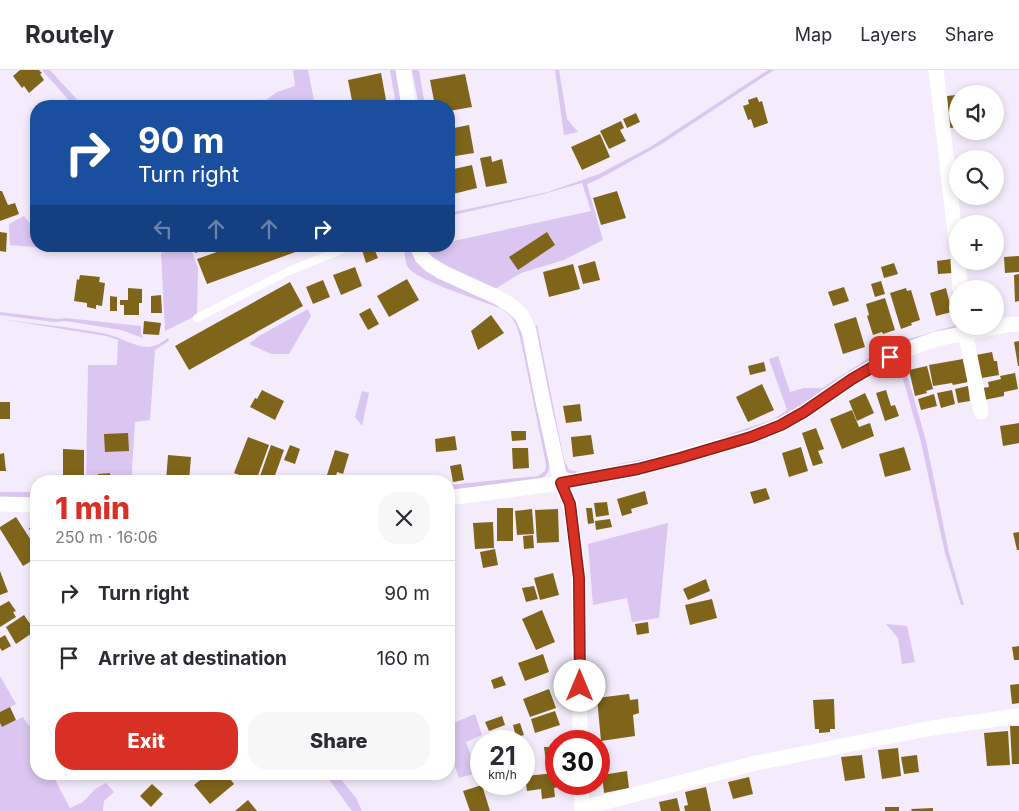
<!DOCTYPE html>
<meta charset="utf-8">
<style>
:root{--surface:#fff;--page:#f7f7f7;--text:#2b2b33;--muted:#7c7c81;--line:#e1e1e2;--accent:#d93025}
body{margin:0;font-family:Inter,sans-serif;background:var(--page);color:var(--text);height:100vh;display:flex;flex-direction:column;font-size:19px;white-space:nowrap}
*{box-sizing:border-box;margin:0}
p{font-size:16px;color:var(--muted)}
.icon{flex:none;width:28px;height:28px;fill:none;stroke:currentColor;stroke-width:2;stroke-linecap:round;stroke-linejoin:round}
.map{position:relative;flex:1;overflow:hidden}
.details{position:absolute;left:30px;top:405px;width:425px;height:305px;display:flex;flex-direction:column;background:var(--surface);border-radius:20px;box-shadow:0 2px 8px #0003}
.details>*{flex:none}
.guide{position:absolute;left:30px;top:30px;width:425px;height:152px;border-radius:20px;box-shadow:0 2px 8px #0003;background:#1a4fa0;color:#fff;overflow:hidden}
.buttons{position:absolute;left:949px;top:15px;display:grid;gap:10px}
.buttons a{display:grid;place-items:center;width:55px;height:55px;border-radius:50%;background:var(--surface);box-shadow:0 2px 8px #0003;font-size:25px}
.speed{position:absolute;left:470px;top:660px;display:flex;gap:10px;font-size:25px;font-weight:700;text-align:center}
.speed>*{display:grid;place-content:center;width:65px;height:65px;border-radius:50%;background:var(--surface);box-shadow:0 2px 8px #0003;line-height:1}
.speed small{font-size:12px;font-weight:400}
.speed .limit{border:8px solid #d22;background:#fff;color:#111}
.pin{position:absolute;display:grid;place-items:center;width:42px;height:42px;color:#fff;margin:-21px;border-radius:10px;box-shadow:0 2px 8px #0006}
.me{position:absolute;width:55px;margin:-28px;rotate:0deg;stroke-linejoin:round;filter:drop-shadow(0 0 4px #0008)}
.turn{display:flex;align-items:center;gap:18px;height:105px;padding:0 25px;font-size:22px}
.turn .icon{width:65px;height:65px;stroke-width:2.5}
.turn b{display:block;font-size:35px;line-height:42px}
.lanes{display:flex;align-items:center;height:48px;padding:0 25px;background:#0003;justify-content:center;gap:25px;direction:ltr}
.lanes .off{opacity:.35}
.round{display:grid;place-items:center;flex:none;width:52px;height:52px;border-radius:20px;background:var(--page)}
.overview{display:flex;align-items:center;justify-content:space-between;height:85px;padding:0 25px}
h1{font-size:30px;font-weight:800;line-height:38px;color:var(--accent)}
.cta{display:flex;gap:10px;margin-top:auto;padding:10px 25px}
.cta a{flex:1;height:58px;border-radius:20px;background:var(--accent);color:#fff;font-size:20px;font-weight:800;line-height:58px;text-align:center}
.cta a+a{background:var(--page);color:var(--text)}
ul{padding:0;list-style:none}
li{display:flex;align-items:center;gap:15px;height:65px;padding:0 25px;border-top:1px solid var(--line)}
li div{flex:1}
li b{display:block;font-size:19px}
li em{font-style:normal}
header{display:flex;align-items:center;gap:30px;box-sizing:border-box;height:70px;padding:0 25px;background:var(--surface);border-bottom:1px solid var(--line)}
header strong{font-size:24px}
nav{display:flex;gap:28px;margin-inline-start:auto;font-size:18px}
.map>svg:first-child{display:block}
.green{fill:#dac6f0}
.building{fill:#7f651a}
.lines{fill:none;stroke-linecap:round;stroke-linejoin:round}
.lane{stroke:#fff;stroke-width:8}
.street{stroke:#fff;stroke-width:15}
.route-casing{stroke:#8d1f18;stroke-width:12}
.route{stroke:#d93025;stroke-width:9}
</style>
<header>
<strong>Routely</strong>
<nav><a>Map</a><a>Layers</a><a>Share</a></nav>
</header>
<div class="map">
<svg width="1019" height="741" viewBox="0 0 1019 741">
<rect width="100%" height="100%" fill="#f4ecfc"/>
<g class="green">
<path d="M42 0H50L83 36H74Z"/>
<path d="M293 0H308L315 36H266V30L277 22 295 16Z"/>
<path d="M390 0H398L404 36H396Z"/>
<path d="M412 0H419L425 36H419Z"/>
<path d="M555 0H559L567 49 578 62 564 65Z"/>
<path d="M768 0H774L660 75 599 109 587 114 603 170 564 190 521 203 495 219 435 191 428 183 425 176H449V172L591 141 582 113 540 125 449 146V143L548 122 599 104 652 76Z"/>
<path d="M24 146 32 156 36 158V176H68L56 179 10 175 9 154Z"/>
<path d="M175 176H190L198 198 197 245 165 261 161 183 173 180Z"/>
<path d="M403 176H410L503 236 520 252 550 394C549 401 548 404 542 408L449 420V415L538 406 545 401 546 394 522 276C518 258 516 247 500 238 483 231 414 210 407 196 405 190 405 182 403 176Z"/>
<path d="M308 239 311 246 289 284H271L249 274 259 266Z"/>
<path d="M0 242 57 249 66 248 141 256V263L143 268 121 260 66 251 54 252 0 245Z"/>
<path d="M0 249C35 254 72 257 107 264 119 267 137 277 147 277 155 277 161 273 168 268L169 271 155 280 150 350 135 352 132 401 133 411H86L88 295H117L118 270 106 266Z"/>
<path d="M537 255 564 390 569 400 580 402 644 389 710 371 774 349 787 340 769 289 778 286 790 322 804 318H822L869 288 902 271 957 255 961 256 799 340 754 360 679 383 574 406 569 403 565 400 534 256Z"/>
<path d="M903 290 926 371 949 483 964 535H961L945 483 921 372 898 292Z"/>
<path d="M362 321 369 323 362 356 355 347Z"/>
<path d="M0 422H36V429L0 428Z"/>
<path d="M668 453 659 548 632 552 627 528 593 535 588 474Z"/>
<path d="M886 554 907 556 915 592 902 594 898 568Z"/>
<path d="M0 606 16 634 0 642Z"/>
<path d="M475 644 482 665 466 672 477 703 459 708 449 679V655Z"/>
<path d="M23 647 29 656 36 652V658L31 661 36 673V704H52L70 738 83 732 95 719 106 713 114 722 104 731 103 741H0V653L2 657Z"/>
<path d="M325 704H337L356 728 362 741H352Z"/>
</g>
<g class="building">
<path d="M20 0H39L42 3 40 4 44 10 29 23 24 16 22 18 13 6Z"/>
<path d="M381 3 386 30 353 36 348 10Z"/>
<path d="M465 4 472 37 449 41V36H435L430 10Z"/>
<path d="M956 25 958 57 950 58 947 26Z"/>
<path d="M757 27 759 32 762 31 768 53 754 58 751 49 748 50 743 36 749 34 748 30Z"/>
<path d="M636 43 640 52 627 58 623 49Z"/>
<path d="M621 51 624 58 620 60 626 71 609 79 600 61Z"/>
<path d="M469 55 474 83 449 87V59Z"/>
<path d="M600 64 610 87 582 100 571 77Z"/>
<path d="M491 86 492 92 502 89 507 113 486 117 480 88Z"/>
<path d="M472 95 477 118 449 125V100Z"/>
<path d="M0 121H2L8 135 15 133 19 144 0 151Z"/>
<path d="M617 121 626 148 601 155 593 128Z"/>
<path d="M0 162 7 163 6 182 0 181Z"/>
<path d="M547 162 555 175 518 200 509 187Z"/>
<path d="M193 176H214L215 177 195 183Z"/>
<path d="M234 176H312L207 214 197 189Z"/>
<path d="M373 176 378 188 366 193 362 180Z"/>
<path d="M1019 186V202L1005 203 1004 187Z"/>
<path d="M951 189 952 203 938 204 937 191Z"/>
<path d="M595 191 600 210 583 214 578 196Z"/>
<path d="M894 193 898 204 884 208 881 197Z"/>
<path d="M573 194 580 219 549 227 543 202Z"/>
<path d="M355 197 362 216 341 225 333 205Z"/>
<path d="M1019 204V231L1015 232 1014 205Z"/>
<path d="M80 205 100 207 99 212 105 213 102 236 96 235V239L87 237V233L74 231 77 209 79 210Z"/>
<path d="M407 209 419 230 389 247 377 226Z"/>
<path d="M323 210 330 227 313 234 306 217Z"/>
<path d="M881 211 885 224 875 227 871 214Z"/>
<path d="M290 212 303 236 189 300 175 276Z"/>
<path d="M844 217 849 231 833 236 828 222Z"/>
<path d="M128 218 142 219V233H139V245H124V235H120V230H128Z"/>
<path d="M906 218 907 221 911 220 920 250 911 253 912 255 901 259 890 223Z"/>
<path d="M946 218 952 242 936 246 930 223Z"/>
<path d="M161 225 162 243H151V226Z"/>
<path d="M110 226 117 227V241H110Z"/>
<path d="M885 228 895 260 883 264 882 262 873 265 867 246 869 245 866 234Z"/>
<path d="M370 238 379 254 368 260 359 244Z"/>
<path d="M491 245 504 263 478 280 471 261Z"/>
<path d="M856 247 865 277 843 284 834 254Z"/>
<path d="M144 251 161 253 159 265 143 264Z"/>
<path d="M1019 271V296H1018L1014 272Z"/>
<path d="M992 282 994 291H997L999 305 982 308 976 285Z"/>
<path d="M963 289 968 312 953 315 952 313 933 316 929 295Z"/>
<path d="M764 292 766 301 750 305 748 296Z"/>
<path d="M927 296 933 319 926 321 927 323 915 326 909 300Z"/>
<path d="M1015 303 1018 319 1004 322V326L984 330 982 318 989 317 988 312 1001 309 1000 306Z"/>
<path d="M762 314 774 340 748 352 736 327Z"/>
<path d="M968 316 970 331 958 333 955 319Z"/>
<path d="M262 320 284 331 275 350 250 337 255 328 257 329Z"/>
<path d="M886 320 891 336 895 335 899 346 885 351 876 323Z"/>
<path d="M952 320 955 334 941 338 937 323Z"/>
<path d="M865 323 874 343 857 351 849 331Z"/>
<path d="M934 324 937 336 921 340 918 329Z"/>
<rect x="0" y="332" width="10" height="17"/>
<path d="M580 334 582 351 566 353 563 336Z"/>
<path d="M852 340 859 357 870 353 874 366 842 379 830 349Z"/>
<path d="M1019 353V373L1003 376 1000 356Z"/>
<path d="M816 358 824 379 818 381 823 393 813 396 802 363Z"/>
<path d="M511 361H526V370L512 371Z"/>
<path d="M128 363 129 381 105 382 104 364Z"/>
<path d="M591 365 594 384 573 387 571 367Z"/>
<path d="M455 366 457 380 436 382 435 369Z"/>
<path d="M248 367 269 375 256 411 234 403Z"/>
<path d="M271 375 284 380 273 411H264L259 409Z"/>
<path d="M290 375 300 379 295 394 284 390Z"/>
<path d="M801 377 808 401 789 407 782 383Z"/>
<path d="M904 377 911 400 885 407 879 384Z"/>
<path d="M512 378H528L529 398 513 399Z"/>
<path d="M63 379 84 380V405H63Z"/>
<path d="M335 380 349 384 343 404 337 402 335 411H325Z"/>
<path d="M4 383 6 401H0V384Z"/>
<path d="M168 385 191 387 189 411H166Z"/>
<path d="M461 394 464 410 453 412 450 396Z"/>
<path d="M110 403V411H99L98 404Z"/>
<path d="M766 418 770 429 754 434 750 422Z"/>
<path d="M645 421 648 434 631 439 632 443 622 446 617 429Z"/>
<path d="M607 432 609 445 596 447 594 433Z"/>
<rect x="497" y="438" width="16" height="33"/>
<path d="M586 438H592L594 453 588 454Z"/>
<path d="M532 439 534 464 517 465 515 441Z"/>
<path d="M558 439 559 472 537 473 535 440Z"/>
<path d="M16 447 36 478V488L23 496 0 459V457Z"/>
<path d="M610 449 612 457 596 460 595 451Z"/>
<path d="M493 452 494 478 475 479 473 453Z"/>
<path d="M36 455V475L29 458Z"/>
<path d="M1019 462V480H1017L1013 463Z"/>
<path d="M533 465 534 478 524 479 523 466Z"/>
<path d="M495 479 498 495 483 498 480 482Z"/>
<path d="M449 488H452L454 501 449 502Z"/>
<path d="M0 501 8 522 0 525Z"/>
<path d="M553 503 559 525 540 530 534 508Z"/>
<path d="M706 509 710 521 688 530 683 519Z"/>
<path d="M534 516 538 529 526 532 522 518Z"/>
<path d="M712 529 717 548 690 555 685 535Z"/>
<path d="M9 531 16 541 13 542 16 547 0 557V536Z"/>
<path d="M542 540 555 572 536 580 522 549Z"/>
<path d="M24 545 35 561 16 574 6 557Z"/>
<path d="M648 552 649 563 637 565 635 554Z"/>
<path d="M5 565 11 576 2 581 0 578V568Z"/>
<path d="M1019 576V590H1014L1012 577Z"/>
<path d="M543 584 549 602 525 611 518 593Z"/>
<path d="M502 606 506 615 494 619 491 610Z"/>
<path d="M1019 614V633L1012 634 1010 615Z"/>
<path d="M549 619 556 638 530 647 523 629Z"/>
<path d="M629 624 630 630 638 629 639 643 633 645 635 666 601 671 597 628Z"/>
<path d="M834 629 835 659H830V662L819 663V659H815L813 630Z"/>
<path d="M10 637 16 650 2 657 0 653V642Z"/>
<path d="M555 641 560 655 535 663 531 649Z"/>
<path d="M502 646 505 655 489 661 485 652Z"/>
<path d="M520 653 524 665 516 667 513 655Z"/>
<path d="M1010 656H1019V694H1012Z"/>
<path d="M1008 661 1010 695 987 696 984 663Z"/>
<path d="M544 677H553L555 691 546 692Z"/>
<path d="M898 678 901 706 882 709 878 680Z"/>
<path d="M862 685 865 708 845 711 841 687Z"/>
<path d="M917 685 919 702 904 704 901 687Z"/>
<path d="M627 701 629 718 604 723 602 705Z"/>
<path d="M556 703V714H559V717L554 718 555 727 542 729 541 719 527 721 525 706Z"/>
<path d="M208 704H226L234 714 210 734 194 715Z"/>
<path d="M749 707 753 724 733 729 728 712Z"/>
<path d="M152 714 163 724 151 737 140 726Z"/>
<path d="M482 715 490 741H470L463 721Z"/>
<path d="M706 717 711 741H685L684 736 688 735 685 722Z"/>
<path d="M677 728 680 741H661L659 732Z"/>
<path d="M248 730 257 741H235Z"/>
<rect x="885" y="737" width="14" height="4"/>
<path d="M933 738V741H912L911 739Z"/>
</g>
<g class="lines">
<path class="lane" d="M197 248 289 201 351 176"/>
<g class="street">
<path d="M403 0 409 36"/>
<path d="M936 0 958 188"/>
<path d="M417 176 422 187 429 194 442 202 499 228 513 237 522 246 529 261 542 327 561 413 570 433 579 508 580 671"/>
<path d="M958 191 960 219"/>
<path d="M964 256 981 342"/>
<path d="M449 428 561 413 638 399 751 367 781 355 804 342 852 309 878 294 903 281 936 269 1007 255 1019 254"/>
<path d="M0 434 36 435"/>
<path d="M581 714 582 741"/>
<path d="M582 737 594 735 756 693 932 658 1019 646"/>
</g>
</g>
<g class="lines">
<g class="route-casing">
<path id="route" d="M580 616 579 508 570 434 561 413 638 399 680 388 751 367 781 355 804 342 852 309 890 287"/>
</g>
<use href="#route" class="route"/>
</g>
</svg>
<div class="buttons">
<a><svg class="icon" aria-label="sound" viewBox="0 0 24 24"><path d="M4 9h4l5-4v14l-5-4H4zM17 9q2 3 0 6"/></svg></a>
<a><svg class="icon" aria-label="search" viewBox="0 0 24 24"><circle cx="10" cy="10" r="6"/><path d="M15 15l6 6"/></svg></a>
<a>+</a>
<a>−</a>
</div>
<div class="speed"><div>21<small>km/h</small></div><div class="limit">30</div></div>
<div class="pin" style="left:890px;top:287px;background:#d93025"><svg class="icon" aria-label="arrive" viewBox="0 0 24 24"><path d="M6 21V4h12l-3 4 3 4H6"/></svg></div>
<svg class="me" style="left:580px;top:616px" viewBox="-20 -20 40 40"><circle r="19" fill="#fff"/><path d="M0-13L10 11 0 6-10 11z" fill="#d93025"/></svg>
<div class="guide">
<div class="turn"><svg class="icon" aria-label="right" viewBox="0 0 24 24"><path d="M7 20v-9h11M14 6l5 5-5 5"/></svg><div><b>90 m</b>Turn right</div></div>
<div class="lanes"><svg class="icon off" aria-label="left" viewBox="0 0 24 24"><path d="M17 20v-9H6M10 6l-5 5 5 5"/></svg><svg class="icon off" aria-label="ahead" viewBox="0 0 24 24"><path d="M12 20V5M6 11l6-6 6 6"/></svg><svg class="icon off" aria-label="ahead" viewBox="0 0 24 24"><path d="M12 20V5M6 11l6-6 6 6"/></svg><svg class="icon" aria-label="right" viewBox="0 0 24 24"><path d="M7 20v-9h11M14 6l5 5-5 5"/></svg></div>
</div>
<section class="details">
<div class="overview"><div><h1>1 min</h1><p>250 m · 16:06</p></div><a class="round"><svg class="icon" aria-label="close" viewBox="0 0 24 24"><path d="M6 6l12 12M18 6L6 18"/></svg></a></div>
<ul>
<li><svg class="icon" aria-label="right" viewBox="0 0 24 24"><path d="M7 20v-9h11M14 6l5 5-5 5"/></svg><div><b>Turn right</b></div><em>90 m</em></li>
<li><svg class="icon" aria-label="arrive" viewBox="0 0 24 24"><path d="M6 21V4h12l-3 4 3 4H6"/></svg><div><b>Arrive at destination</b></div><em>160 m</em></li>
</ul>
<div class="cta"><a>Exit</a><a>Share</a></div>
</section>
</div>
